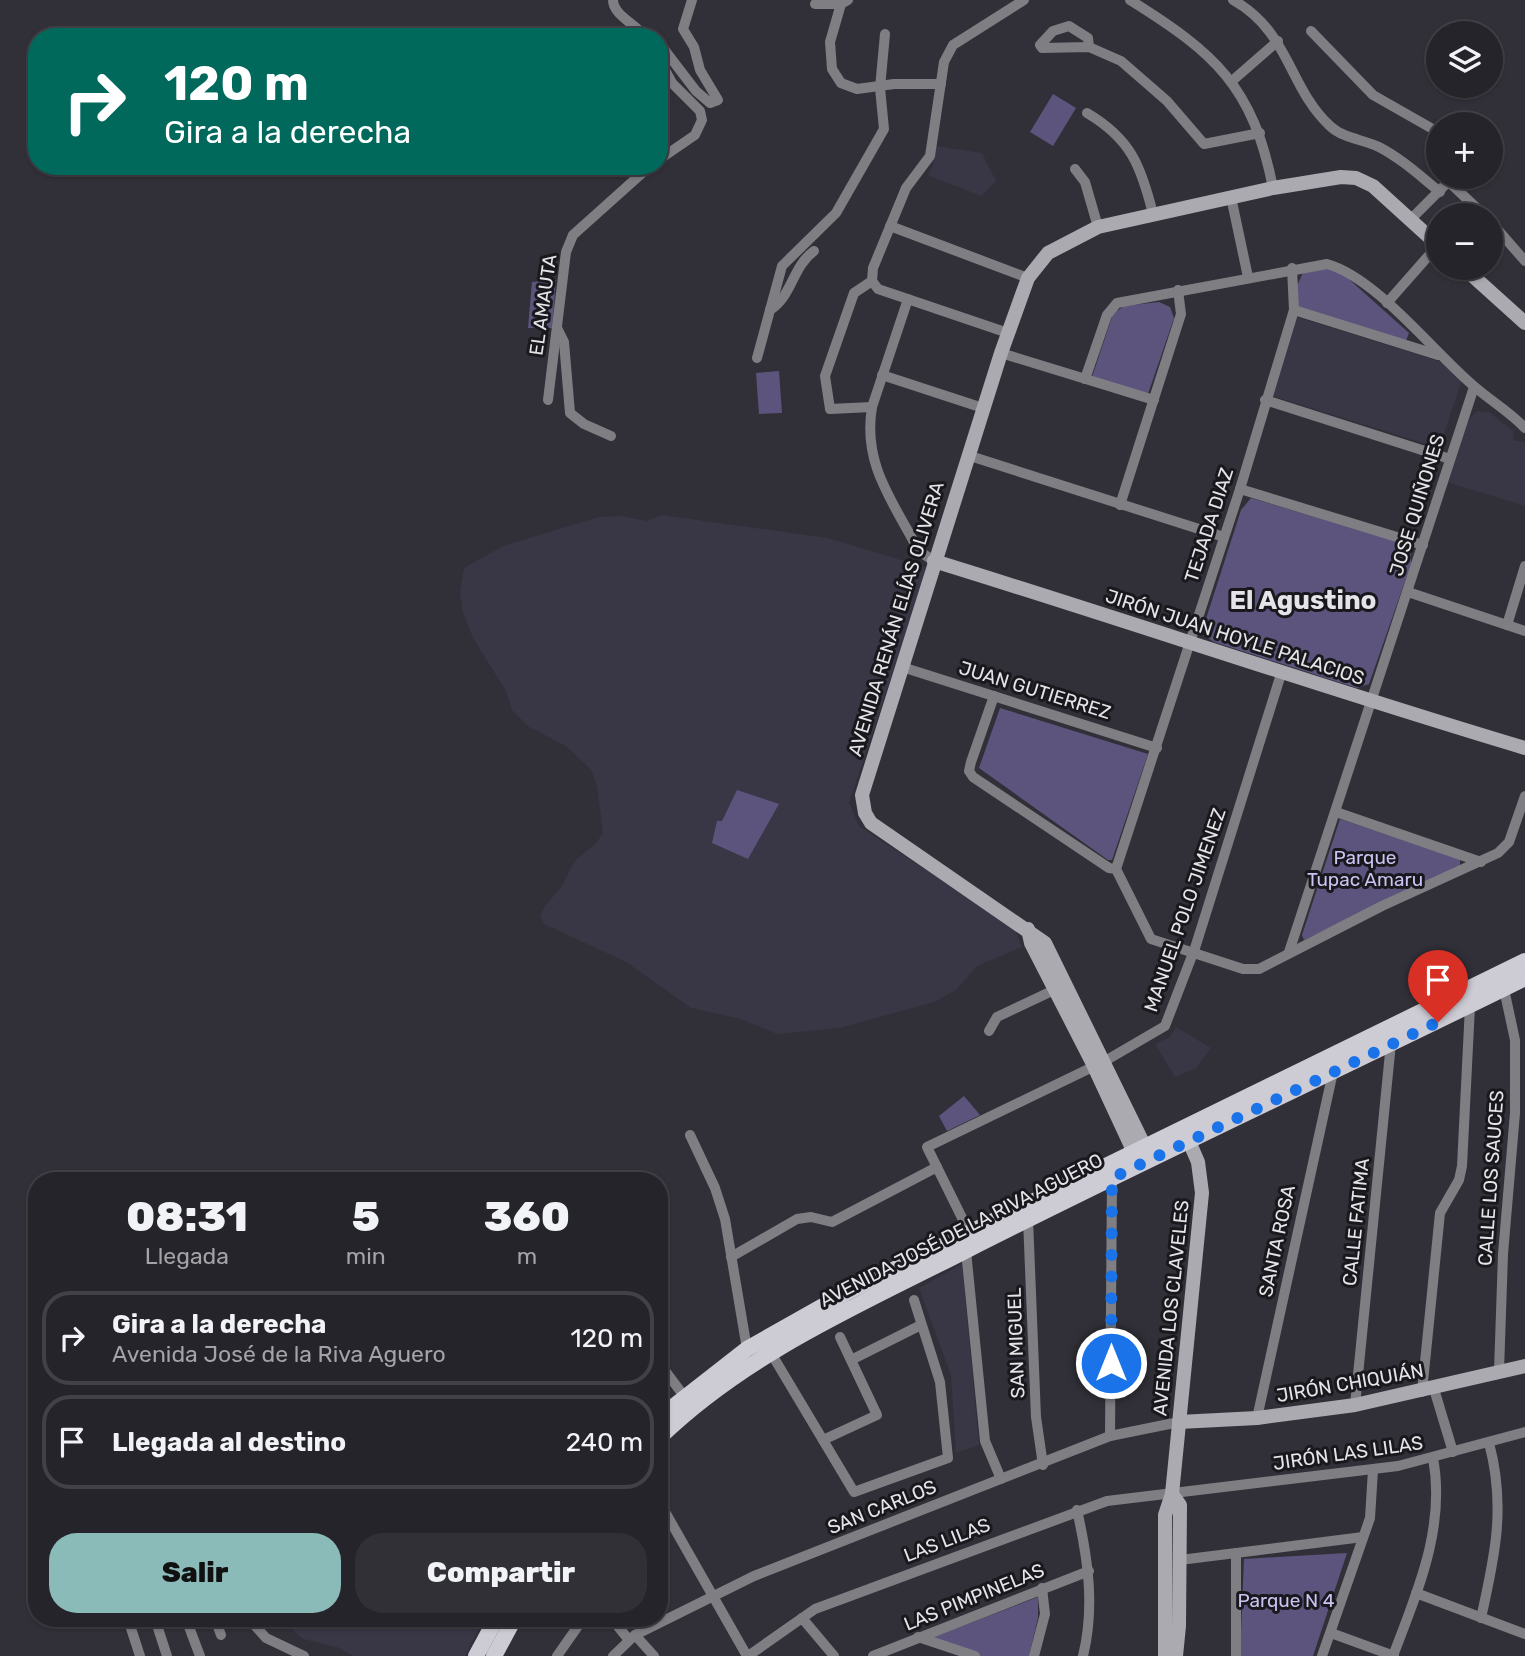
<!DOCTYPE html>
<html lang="es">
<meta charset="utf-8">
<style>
:root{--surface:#25242a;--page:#313036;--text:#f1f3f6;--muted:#a3a4a8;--line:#424147;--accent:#8bbbb9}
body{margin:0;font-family:Rubik,sans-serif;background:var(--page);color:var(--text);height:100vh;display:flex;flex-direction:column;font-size:26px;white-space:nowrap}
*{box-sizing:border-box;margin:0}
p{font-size:23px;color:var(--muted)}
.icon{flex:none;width:38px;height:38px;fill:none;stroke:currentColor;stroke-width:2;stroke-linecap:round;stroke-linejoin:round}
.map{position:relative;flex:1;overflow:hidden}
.panel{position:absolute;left:28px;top:1172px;width:640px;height:455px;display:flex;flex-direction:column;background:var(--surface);border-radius:28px;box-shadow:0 2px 5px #0004,0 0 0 2px var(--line)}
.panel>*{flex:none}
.guide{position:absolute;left:28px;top:28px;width:640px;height:147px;border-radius:28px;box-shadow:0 2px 5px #0004,0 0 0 2px var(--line);background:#00695c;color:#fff;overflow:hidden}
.controls{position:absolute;left:1426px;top:21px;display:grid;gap:14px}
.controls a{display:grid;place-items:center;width:77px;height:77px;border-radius:50%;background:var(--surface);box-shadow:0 2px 5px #0004,0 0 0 2px var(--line);font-size:35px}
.pin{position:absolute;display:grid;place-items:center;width:60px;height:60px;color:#fff;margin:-72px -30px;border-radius:50% 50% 50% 0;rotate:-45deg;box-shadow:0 0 7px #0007}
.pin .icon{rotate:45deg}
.me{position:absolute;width:77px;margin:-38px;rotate:0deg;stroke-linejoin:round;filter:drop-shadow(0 0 5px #0008)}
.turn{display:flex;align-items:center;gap:24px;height:147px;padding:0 21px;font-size:32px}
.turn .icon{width:91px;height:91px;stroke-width:2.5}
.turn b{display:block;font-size:49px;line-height:60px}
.eta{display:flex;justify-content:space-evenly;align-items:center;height:119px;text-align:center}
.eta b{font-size:42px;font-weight:800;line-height:49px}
.button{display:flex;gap:14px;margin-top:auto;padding:14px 21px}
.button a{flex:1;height:80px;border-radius:28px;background:var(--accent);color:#111;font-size:28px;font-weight:800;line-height:80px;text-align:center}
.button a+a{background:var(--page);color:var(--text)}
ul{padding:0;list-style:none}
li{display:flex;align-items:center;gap:21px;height:94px;margin:0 14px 10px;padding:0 7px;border:4px solid var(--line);border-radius:28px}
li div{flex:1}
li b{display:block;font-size:26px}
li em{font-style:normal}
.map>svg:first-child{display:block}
.built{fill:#393645}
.green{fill:#5c547d}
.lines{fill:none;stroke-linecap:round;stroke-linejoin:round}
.street{stroke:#7f7e83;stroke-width:10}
.secondary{stroke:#abaab1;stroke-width:14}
.primary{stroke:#cdccd5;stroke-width:16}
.route{stroke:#1a73e8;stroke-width:12;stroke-dasharray:0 21.6}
.labels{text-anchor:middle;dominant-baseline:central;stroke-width:6;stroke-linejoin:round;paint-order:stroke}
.street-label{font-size:19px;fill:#e4e4e9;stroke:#19181c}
.park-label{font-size:19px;fill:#cbc3f2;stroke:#19181c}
.district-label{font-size:26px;font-weight:bold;fill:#e4e4e9;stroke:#19181c}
</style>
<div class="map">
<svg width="1525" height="1656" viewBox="0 0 1525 1656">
<rect width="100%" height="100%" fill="#313038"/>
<g class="built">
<path d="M936 146 982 153 996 181 981 196 928 175 933 165Z"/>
<path d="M1297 317 1442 362 1462 380 1439 448 1273 396Z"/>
<path d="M1477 411 1489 412 1514 432 1513 440 1525 442V506L1447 482 1468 420Z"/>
<path d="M662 515 828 538 928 568 849 803 859 826 1014 928 1022 947 977 966 956 990 934 1002 840 1028 777 1034 741 1019 691 1008 626 962 544 924 540 915 547 903 560 889 575 861 596 843 603 833 597 786 591 770 566 746 529 727 512 710 506 691 473 638 463 613 460 592 464 568 503 546 599 517 621 516 647 521Z"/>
<path d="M1176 1027 1211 1048 1196 1068 1175 1077 1155 1044 1170 1037Z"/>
<path d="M962 1264 979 1445 956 1453 951 1375 919 1288Z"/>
<path d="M280 1619H484L465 1656H353L340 1648 303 1639Z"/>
</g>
<g class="green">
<path d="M1053 94 1076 108 1053 146 1030 132Z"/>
<path d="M1328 267 1342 273 1409 333 1405 343 1297 309V286L1305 268Z"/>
<path d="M556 280 552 328H528L532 282Z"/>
<path d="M1159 302 1170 307 1174 318 1148 394 1092 377 1113 314 1124 306Z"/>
<path d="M779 371 782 413 759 414 756 373Z"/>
<path d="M1251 498 1402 543 1411 549V564L1369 684 1357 688 1214 642 1205 636 1204 625 1241 510Z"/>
<path d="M1000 708 1148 754 1112 860H1108L979 768Z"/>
<path d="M737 790 779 804 748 859 712 843 717 821H722Z"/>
<path d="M1340 819 1460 859V866L1304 940 1302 935Z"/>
<path d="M964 1096 980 1115 947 1131 939 1116Z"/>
<path d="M1347 1553 1313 1656H1240L1244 1559Z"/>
<path d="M1038 1597V1618L1029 1656H980L934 1640V1637Z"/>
</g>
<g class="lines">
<g class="street">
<path d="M613 0C613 15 636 24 645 37"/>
<path d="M848 0 841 4 830 42 832 69 841 83 857 89 894 84H941"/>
<path d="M1130 0C1215 53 1253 86 1273 188"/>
<path d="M1233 0C1290 32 1288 87 1330 126 1344 139 1363 139 1379 147 1402 159 1420 176 1440 192"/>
<path d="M815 4H841"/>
<path d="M1311 31 1373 95 1438 132"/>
<path d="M660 44 696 91 710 103 718 100 700 70 694 47 683 29 692 0"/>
<path d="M1089 47 1088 38 1069 26 1053 31 1040 45 1042 48 1089 47 1121 61 1167 101 1204 144 1260 133"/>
<path d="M660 61 672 83 700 111 702 120 695 135 660 159"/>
<path d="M1232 81 1278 41"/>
<path d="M1087 113C1131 139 1141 166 1153 214"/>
<path d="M1075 169 1085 182 1098 227"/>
<path d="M1449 182 1484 215"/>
<path d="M1231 197 1248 277"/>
<path d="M1412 218 1453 177"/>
<path d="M1491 222 1525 261"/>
<path d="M890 226 1028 278"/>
<path d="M872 281 873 268 906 188 930 156 944 62 953 45 1024 0"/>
<path d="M872 281 854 293 825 376 830 409 872 407"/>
<path d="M872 281 878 289 1008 333"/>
<path d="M908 299 872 407C863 461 889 496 914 542L922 553 934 561"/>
<path d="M1387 303 1438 245"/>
<path d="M770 310C793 295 792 267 814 251"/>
<path d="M1294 310 1438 355"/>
<path d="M557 328 564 342 570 413 584 424 611 436"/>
<path d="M1001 353 1154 400"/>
<path d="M757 358 782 266 836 213 884 129 880 88 885 34"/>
<path d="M882 375 983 408"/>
<path d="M1085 379 1107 315 1117 303 1327 264C1377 278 1434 353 1475 387 1491 401 1510 412 1525 428"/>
<path d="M548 400 566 252 573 235 650 166"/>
<path d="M1265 400 1450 459"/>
<path d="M967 455 1224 537"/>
<path d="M1240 489 1423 545"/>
<path d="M1120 505 1181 314 1178 290"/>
<path d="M1408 592 1525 631"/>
<path d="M1507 625 1525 566"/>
<path d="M902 667 1157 748"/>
<path d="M994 696 971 762 969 771 973 777 1109 868 1116 869 1151 939 1243 969H1259L1382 906 1498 853 1509 842 1525 796"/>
<path d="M1336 812 1481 862"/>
<path d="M1116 869 1240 489 1294 310 1292 268"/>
<path d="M1289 952 1474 387"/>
<path d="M989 1031 997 1017 1052 991"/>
<path d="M690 1135 715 1188 725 1219 747 1349"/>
<path d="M1028 1219 1036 1417 1043 1465"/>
<path d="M969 1232 927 1147 1105 1061 1165 1026 1195 948 1282 671"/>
<path d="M966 1251 985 1441 1001 1479"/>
<path d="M731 1257 797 1219 811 1217 832 1222 937 1167"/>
<path d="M771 1353 854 1492 948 1458 940 1382 914 1300"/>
<path d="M851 1360 921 1325"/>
<path d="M660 1364 684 1396"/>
<path d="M1499 1371 1503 1254 1515 1113V1040L1504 989"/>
<path d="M1434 1389 1453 1452"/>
<path d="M1422 1392 1440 1213 1459 1180 1462 1166 1470 1006"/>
<path d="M1355 1405 1391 1043"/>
<path d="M1257 1418 1333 1072"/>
<path d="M1110 1436 1112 1178"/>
<path d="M823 1440 877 1415 840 1337"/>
<path d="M660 1503 747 1656"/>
<path d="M1077 1510C1088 1559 1095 1607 1083 1656"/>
<path d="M1180 1560 1363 1537"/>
<path d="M1416 1593 1525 1634"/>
<path d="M802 1618 834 1656"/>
<path d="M1481 1618C1495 1556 1506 1506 1489 1443"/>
<path d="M128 1619 140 1656"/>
<path d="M155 1619 167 1656"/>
<path d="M186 1619 200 1656"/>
<path d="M215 1619 221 1635"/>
<path d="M249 1619 266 1638 304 1656"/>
<path d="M612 1619 629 1640"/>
<path d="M1331 1633 1394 1656"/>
<path d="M635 1635 654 1656"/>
<path d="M918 1637 975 1656"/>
<path d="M557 1656 583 1619"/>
<path d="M613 1656 635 1635 754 1576 1110 1436 1179 1422"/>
<path d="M748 1656 815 1609 1107 1501 1398 1466 1525 1432"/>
<path d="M873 1656 1089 1571"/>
<path d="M1034 1656 1045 1614 1042 1588"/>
<path d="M1236 1656V1553"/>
<path d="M1322 1656 1370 1518 1373 1470"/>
<path d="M1393 1656C1417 1592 1446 1528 1433 1458"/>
</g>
<g class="secondary">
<path d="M1464 268 1525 323"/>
<path d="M934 561C1132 622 1327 689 1525 748"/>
<path d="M1028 929 1031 943 1091 1060 1138 1161"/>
<path d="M1149 1155 1045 943 871 823 865 813 862 795 1001 353 1028 278 1048 253 1098 227 1273 188 1341 177 1356 178 1373 186 1438 245"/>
<path d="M1179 1422 1257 1418 1355 1405 1525 1366"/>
<path d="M1172 1494 1180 1505 1179 1626 1176 1656"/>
<path d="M1165 1656V1515L1172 1494 1202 1193 1198 1162 1185 1132"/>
</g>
<g class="primary">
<path d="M660 1417 747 1349 848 1292 1525 961"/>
<path d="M660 1437C747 1353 859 1305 965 1251 1150 1157 1339 1070 1525 978"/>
<path d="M476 1656 496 1619"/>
<path d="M494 1656 514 1619"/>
</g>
</g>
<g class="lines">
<path class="route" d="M1111 1363 1112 1178 1438 1022"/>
</g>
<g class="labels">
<g class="street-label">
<text transform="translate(543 305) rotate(-82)">EL AMAUTA</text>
<text transform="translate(1417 505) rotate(-73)">JOSE QUIÑONES</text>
<text transform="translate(1209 525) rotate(-72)">TEJADA DIAZ</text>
<text transform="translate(896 619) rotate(-73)">AVENIDA RENÁN ELÍAS OLIVERA</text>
<text transform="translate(1235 637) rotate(18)">JIRÓN JUAN HOYLE PALACIOS</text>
<text transform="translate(1035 690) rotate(17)">JUAN GUTIERREZ</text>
<text transform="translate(1185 910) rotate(-71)">MANUEL POLO JIMENEZ</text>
<text transform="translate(1491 1178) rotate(-86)">CALLE LOS SAUCES</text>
<text transform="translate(1356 1222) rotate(-84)">CALLE FATIMA</text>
<text transform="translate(961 1230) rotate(-27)">AVENIDA JOSÉ DE LA RIVA AGUERO</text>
<text transform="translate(1277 1241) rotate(-78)">SANTA ROSA</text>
<text transform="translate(1171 1308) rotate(-84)">AVENIDA LOS CLAVELES</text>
<text transform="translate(1016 1343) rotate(-92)">SAN MIGUEL</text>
<text transform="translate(1350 1383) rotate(-10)">JIRÓN CHIQUIÁN</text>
<text transform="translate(1348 1453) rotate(-8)">JIRÓN LAS LILAS</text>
<text transform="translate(882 1507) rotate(-22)">SAN CARLOS</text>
<text transform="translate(947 1540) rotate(-21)">LAS LILAS</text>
<text transform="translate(974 1597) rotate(-22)">LAS PIMPINELAS</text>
</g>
<g class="park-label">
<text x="1365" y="857">Parque<tspan x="1365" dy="22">Tupac Amaru</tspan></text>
<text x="1286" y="1600">Parque N 4</text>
</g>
<g class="district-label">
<text x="1303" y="600">El Agustino</text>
</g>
</g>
</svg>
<div class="controls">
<a><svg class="icon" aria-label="layers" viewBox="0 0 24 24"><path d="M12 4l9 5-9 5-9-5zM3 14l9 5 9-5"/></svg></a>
<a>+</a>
<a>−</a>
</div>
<div class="pin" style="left:1438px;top:1022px;background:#d93025"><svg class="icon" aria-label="arrive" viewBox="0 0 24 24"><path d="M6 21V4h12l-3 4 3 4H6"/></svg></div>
<svg class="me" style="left:1111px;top:1363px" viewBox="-20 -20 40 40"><circle r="17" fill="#1a73e8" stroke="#fff" stroke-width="3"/><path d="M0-11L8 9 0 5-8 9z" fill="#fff"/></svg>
<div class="guide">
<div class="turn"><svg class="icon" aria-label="right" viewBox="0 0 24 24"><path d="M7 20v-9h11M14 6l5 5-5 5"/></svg><div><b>120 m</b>Gira a la derecha</div></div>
</div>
<section class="panel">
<div class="eta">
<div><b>08:31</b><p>Llegada</p></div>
<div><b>5</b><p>min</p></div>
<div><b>360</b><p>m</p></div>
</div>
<ul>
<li><svg class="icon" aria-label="right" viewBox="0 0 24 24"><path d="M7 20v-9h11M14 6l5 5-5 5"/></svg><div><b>Gira a la derecha</b><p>Avenida José de la Riva Aguero</p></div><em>120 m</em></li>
<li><svg class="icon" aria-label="arrive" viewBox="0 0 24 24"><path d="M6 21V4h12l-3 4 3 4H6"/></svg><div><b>Llegada al destino</b></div><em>240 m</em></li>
</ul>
<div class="button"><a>Salir</a><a>Compartir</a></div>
</section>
</div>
